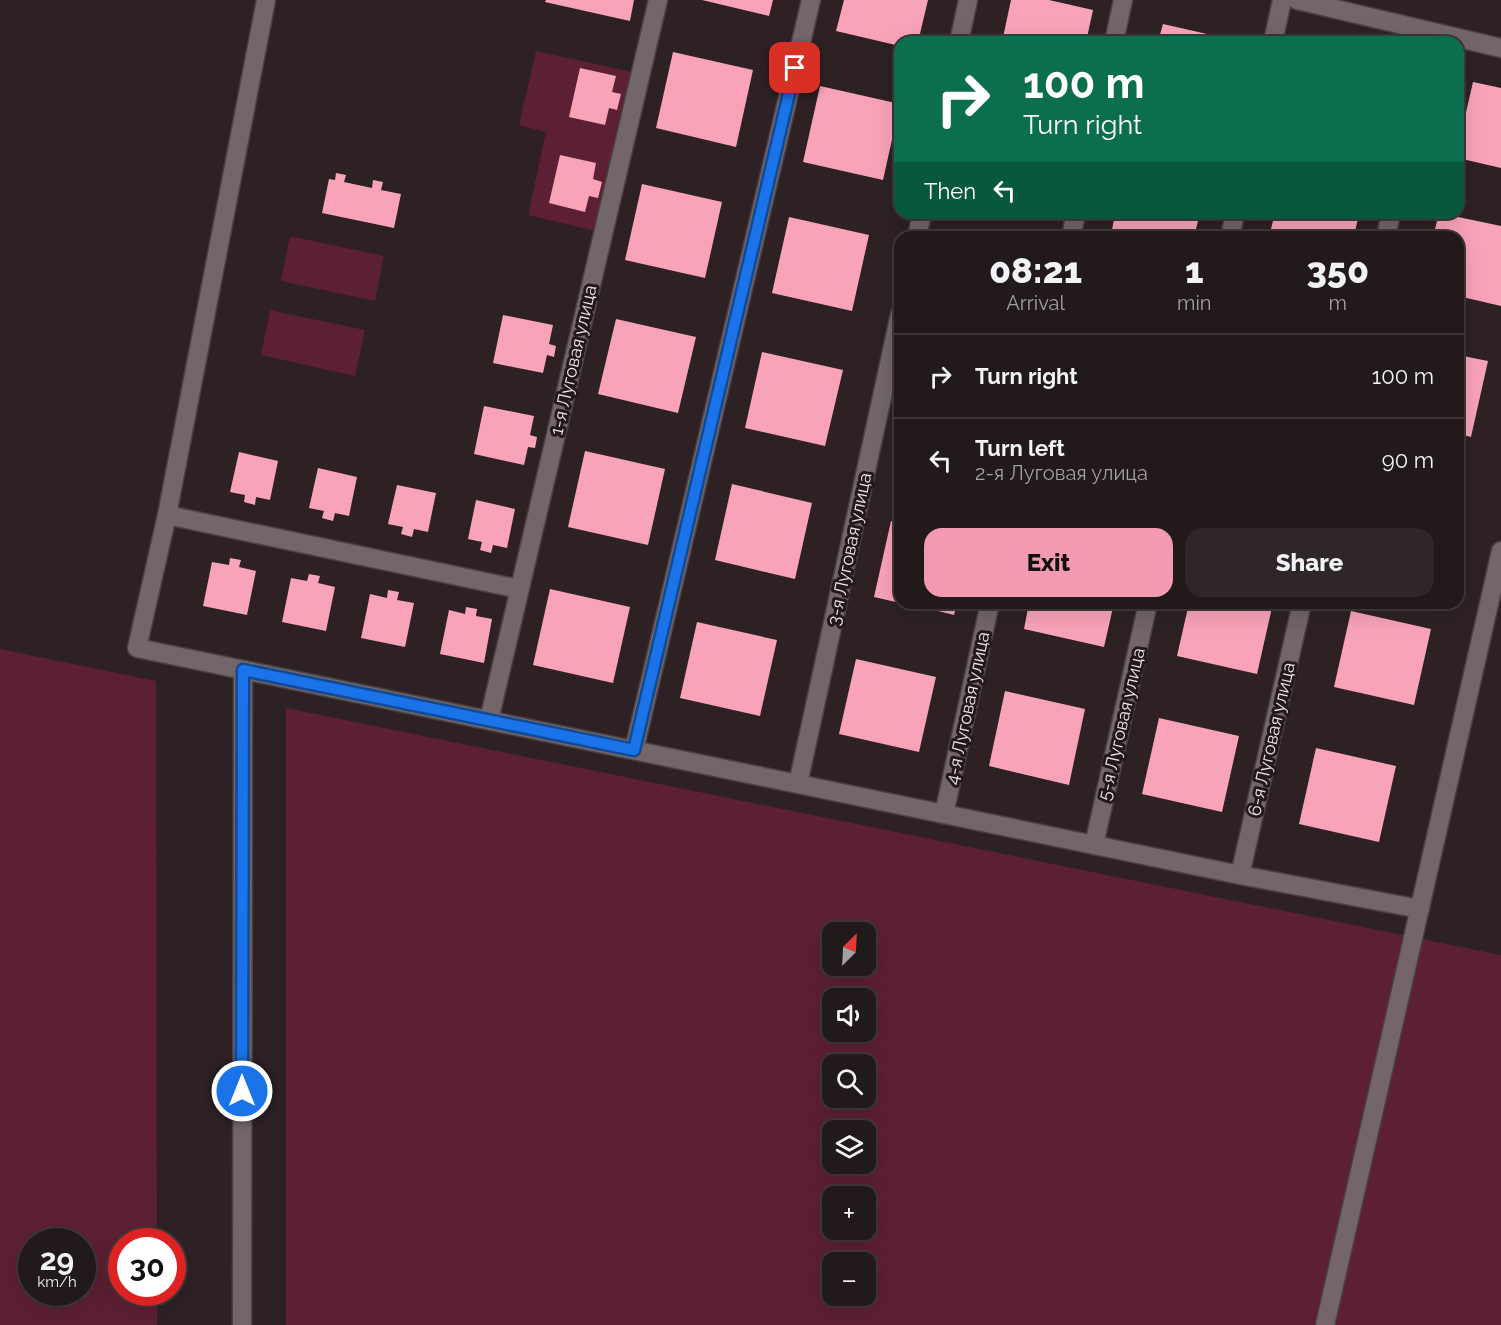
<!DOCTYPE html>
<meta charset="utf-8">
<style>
:root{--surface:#22191b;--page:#2e2628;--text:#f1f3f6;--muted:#a2a0a3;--line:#3f383a;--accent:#f29ab0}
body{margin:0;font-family:Raleway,sans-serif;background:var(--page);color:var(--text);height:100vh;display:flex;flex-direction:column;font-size:22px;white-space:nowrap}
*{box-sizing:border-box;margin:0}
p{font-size:20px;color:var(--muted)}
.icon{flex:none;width:33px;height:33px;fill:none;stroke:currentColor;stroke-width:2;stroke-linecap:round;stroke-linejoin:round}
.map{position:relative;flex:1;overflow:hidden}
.sheet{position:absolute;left:894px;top:231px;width:570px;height:378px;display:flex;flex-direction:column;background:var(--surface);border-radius:18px;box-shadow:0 6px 24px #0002,0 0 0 2px var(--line)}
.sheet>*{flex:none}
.banner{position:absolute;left:894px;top:36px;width:570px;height:183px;border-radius:18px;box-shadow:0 6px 24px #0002,0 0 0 2px var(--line);background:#0b6e4f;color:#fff;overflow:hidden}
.needle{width:39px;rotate:24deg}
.buttons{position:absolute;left:822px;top:922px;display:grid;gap:12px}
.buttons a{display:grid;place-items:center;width:54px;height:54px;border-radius:12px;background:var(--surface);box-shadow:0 6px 24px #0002,0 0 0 2px var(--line);font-size:30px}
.speed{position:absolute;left:18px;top:1228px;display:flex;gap:12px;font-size:30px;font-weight:700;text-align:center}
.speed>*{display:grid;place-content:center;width:78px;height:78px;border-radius:50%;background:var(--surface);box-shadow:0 6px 24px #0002,0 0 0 2px var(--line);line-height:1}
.speed small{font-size:15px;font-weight:400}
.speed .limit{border:9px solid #d22;background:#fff;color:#111}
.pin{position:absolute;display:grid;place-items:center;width:51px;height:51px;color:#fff;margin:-26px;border-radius:12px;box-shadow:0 3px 9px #0006}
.me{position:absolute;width:66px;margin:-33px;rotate:0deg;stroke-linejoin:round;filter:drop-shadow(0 0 4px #0008)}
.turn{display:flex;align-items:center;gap:21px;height:126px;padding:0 30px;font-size:27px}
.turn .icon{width:78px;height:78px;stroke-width:2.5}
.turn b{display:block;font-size:42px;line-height:51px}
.then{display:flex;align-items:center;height:57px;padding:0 30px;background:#0003;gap:12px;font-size:22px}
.eta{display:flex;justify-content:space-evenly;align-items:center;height:102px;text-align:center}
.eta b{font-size:36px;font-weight:800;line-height:42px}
.cta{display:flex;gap:12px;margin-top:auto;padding:12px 30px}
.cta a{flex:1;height:69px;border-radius:18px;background:var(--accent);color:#111;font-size:24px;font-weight:800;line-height:69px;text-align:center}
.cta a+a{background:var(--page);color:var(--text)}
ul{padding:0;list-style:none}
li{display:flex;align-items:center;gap:18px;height:84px;padding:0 30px;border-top:2px solid var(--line)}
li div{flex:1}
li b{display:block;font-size:22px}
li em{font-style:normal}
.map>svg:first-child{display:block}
.green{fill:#5d1f33;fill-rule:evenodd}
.building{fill:#f9a3b9}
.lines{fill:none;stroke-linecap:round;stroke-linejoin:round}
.minor-casing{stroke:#494042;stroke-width:21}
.minor{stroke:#736568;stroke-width:18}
.route-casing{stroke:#114b97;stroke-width:15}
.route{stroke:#1a73e8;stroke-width:10}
.labels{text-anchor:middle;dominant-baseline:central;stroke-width:6;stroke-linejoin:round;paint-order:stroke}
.street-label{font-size:18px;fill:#eee6e8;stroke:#23181b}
</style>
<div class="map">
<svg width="1501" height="1325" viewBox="0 0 1501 1325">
<rect width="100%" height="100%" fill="#2d2124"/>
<g class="green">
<path d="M536 51 632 72 596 231 528 215 546 132 519 125Z"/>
<path d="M290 236 384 256 375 301 281 281Z"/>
<path d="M270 310 365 330 355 376 261 355Z"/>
<path d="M0 649 156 681 157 1242H122V1293H157V1325H0ZM32 1242H82V1293H32Z"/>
<path d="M286 708 1501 955V1325H286ZM832 933H866V966H832ZM832 999H866V1032H832ZM832 1065H866V1098H832ZM832 1131H866V1164H832ZM832 1197H866V1230H832ZM832 1263H866V1296H832Z"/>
</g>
<g class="building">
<path d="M546 0H634L630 21 545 2Z"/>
<path d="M702 0H773L769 16Z"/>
<path d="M844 0H928L918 42H900V46L836 31Z"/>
<path d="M1011 0H1049L1093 10 1086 42H1002Z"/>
<path d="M1163 24 1238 41V42H1158Z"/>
<path d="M673 52 753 70 736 147 656 128Z"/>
<path d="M580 68 616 76 612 92 621 94 617 110 609 108 605 125 569 117Z"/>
<path d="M1473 82 1501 88V168L1458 158V147Z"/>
<path d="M820 86 900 104 883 180 803 162Z"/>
<path d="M560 155 596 163 593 179 602 182 598 198 589 196 585 212 549 203Z"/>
<path d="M336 173 346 175 344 182 372 188 373 180 383 182 381 190 401 194 394 228 322 213 329 179 335 180Z"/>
<path d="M642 184 722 202 705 278 625 260Z"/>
<path d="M1115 213H1200L1194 237H1142L1112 230Z"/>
<path d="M1275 213H1359L1354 237H1269Z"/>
<path d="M1439 213 1501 226V306L1458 296V237H1433Z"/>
<path d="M789 217 869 235 852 311 772 293Z"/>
<path d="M503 315 553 325 549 344 556 346 554 357 547 355 543 373 493 363Z"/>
<path d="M616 319 696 337 678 413 598 394Z"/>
<path d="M762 352 843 370 825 446 745 428Z"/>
<path d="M1458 355 1488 361 1471 437 1458 434Z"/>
<path d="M484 406 534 416 530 435 537 437 535 448 528 447 524 465 474 454Z"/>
<path d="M585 451 665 469 648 545 568 527Z"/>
<path d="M239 452 278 461 270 500 256 497 255 505 244 502 245 495 230 492Z"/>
<path d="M318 468 357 477 349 516 335 513 333 521 322 518 324 511 309 508Z"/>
<path d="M732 484 812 503 795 579 715 560Z"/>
<path d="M397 485 436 493 428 532 414 529 412 537 401 534 403 527 388 524Z"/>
<path d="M476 500 515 509 507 548 493 545 491 553 480 550 482 542 468 539Z"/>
<path d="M891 521 900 523V603L874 597Z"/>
<path d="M230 558 241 560 239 567 256 571 247 615 203 606 212 562 229 565Z"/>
<path d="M309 574 320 576 318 583 335 587 326 631 282 622 291 578 307 581Z"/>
<path d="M550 589 630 607 613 683 533 665Z"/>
<path d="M388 590 399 592 397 600 414 603 405 647 361 638 370 594 387 598Z"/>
<path d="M906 603H957L954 615Z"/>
<path d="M1029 603H1114L1104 647 1024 629Z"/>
<path d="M1189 603H1273L1257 674 1177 656Z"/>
<path d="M466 607 477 609 476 616 492 619 484 663 440 654 449 610 465 614Z"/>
<path d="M1351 611 1431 629 1414 705 1334 687Z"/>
<path d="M697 622 777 640 760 716 680 698Z"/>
<path d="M856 659 936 677 919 752 839 734Z"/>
<path d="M1005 691 1085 709 1069 785 989 766Z"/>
<path d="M1159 718 1239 736 1222 812 1142 794Z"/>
<path d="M1316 748 1396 766 1379 842 1299 824Z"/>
</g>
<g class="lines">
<g class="minor-casing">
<g id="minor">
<path d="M266 0 167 515 137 648 1240 875 1420 909"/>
<path d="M1297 0 1501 48"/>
<path d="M959 42 968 0"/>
<path d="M1114 42 1123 0"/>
<path d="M1273 42 1282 0"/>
<path d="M917 237 922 213"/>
<path d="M1071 237 1076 213"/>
<path d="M1230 237 1235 213"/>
<path d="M1386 237 1391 213"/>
<path d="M167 515 519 589"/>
<path d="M489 720 658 0"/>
<path d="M634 750 811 0"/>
<path d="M798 784 900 314"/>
<path d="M944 814 990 603"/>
<path d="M1094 845 1148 603"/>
<path d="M1240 875 1302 603"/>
<path d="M242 1325 243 670"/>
<path d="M1325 1325 1501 551"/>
</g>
</g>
<use href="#minor" class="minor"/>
</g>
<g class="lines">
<g class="route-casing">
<path id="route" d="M242 1091 243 670 634 750 795 68"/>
</g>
<use href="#route" class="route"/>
</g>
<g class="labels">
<g class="street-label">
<text transform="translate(573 360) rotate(-77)">1-я Луговая улица</text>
<text transform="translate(849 549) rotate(-78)">3-я Луговая улица</text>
<text transform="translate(967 708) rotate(-78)">4-я Луговая улица</text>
<text transform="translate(1121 724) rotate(-77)">5-я Луговая улица</text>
<text transform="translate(1271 739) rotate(-77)">6-я Луговая улица</text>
</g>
</g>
</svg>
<div class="buttons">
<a><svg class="needle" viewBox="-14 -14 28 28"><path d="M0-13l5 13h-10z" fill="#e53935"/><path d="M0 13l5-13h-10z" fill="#a2a0a3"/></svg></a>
<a><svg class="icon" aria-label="sound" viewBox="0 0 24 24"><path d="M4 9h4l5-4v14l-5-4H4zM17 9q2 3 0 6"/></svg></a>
<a><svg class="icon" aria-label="search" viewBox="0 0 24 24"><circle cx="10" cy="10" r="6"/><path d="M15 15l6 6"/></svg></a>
<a><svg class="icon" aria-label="layers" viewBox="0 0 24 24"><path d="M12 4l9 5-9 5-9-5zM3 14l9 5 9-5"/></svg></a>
<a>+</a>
<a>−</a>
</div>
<div class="speed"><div>29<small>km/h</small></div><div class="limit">30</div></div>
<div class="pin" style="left:795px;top:68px;background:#d93025"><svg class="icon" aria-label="arrive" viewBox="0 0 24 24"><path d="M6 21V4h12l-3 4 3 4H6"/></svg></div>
<svg class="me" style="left:242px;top:1091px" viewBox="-20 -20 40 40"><circle r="17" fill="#1a73e8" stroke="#fff" stroke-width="3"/><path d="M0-11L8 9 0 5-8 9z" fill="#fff"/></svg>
<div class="banner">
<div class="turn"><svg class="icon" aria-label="right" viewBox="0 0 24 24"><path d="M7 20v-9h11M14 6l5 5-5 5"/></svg><div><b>100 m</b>Turn right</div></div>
<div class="then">Then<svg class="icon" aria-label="left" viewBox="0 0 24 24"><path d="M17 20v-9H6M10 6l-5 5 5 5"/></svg></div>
</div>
<section class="sheet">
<div class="eta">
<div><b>08:21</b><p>Arrival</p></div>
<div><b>1</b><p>min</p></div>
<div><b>350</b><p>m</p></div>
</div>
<ul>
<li><svg class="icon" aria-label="right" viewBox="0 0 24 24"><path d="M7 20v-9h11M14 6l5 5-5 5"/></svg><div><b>Turn right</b></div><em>100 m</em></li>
<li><svg class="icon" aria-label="left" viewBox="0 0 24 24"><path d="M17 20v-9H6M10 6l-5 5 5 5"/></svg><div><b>Turn left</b><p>2-я Луговая улица</p></div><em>90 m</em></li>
</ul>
<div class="cta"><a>Exit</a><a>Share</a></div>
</section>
</div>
